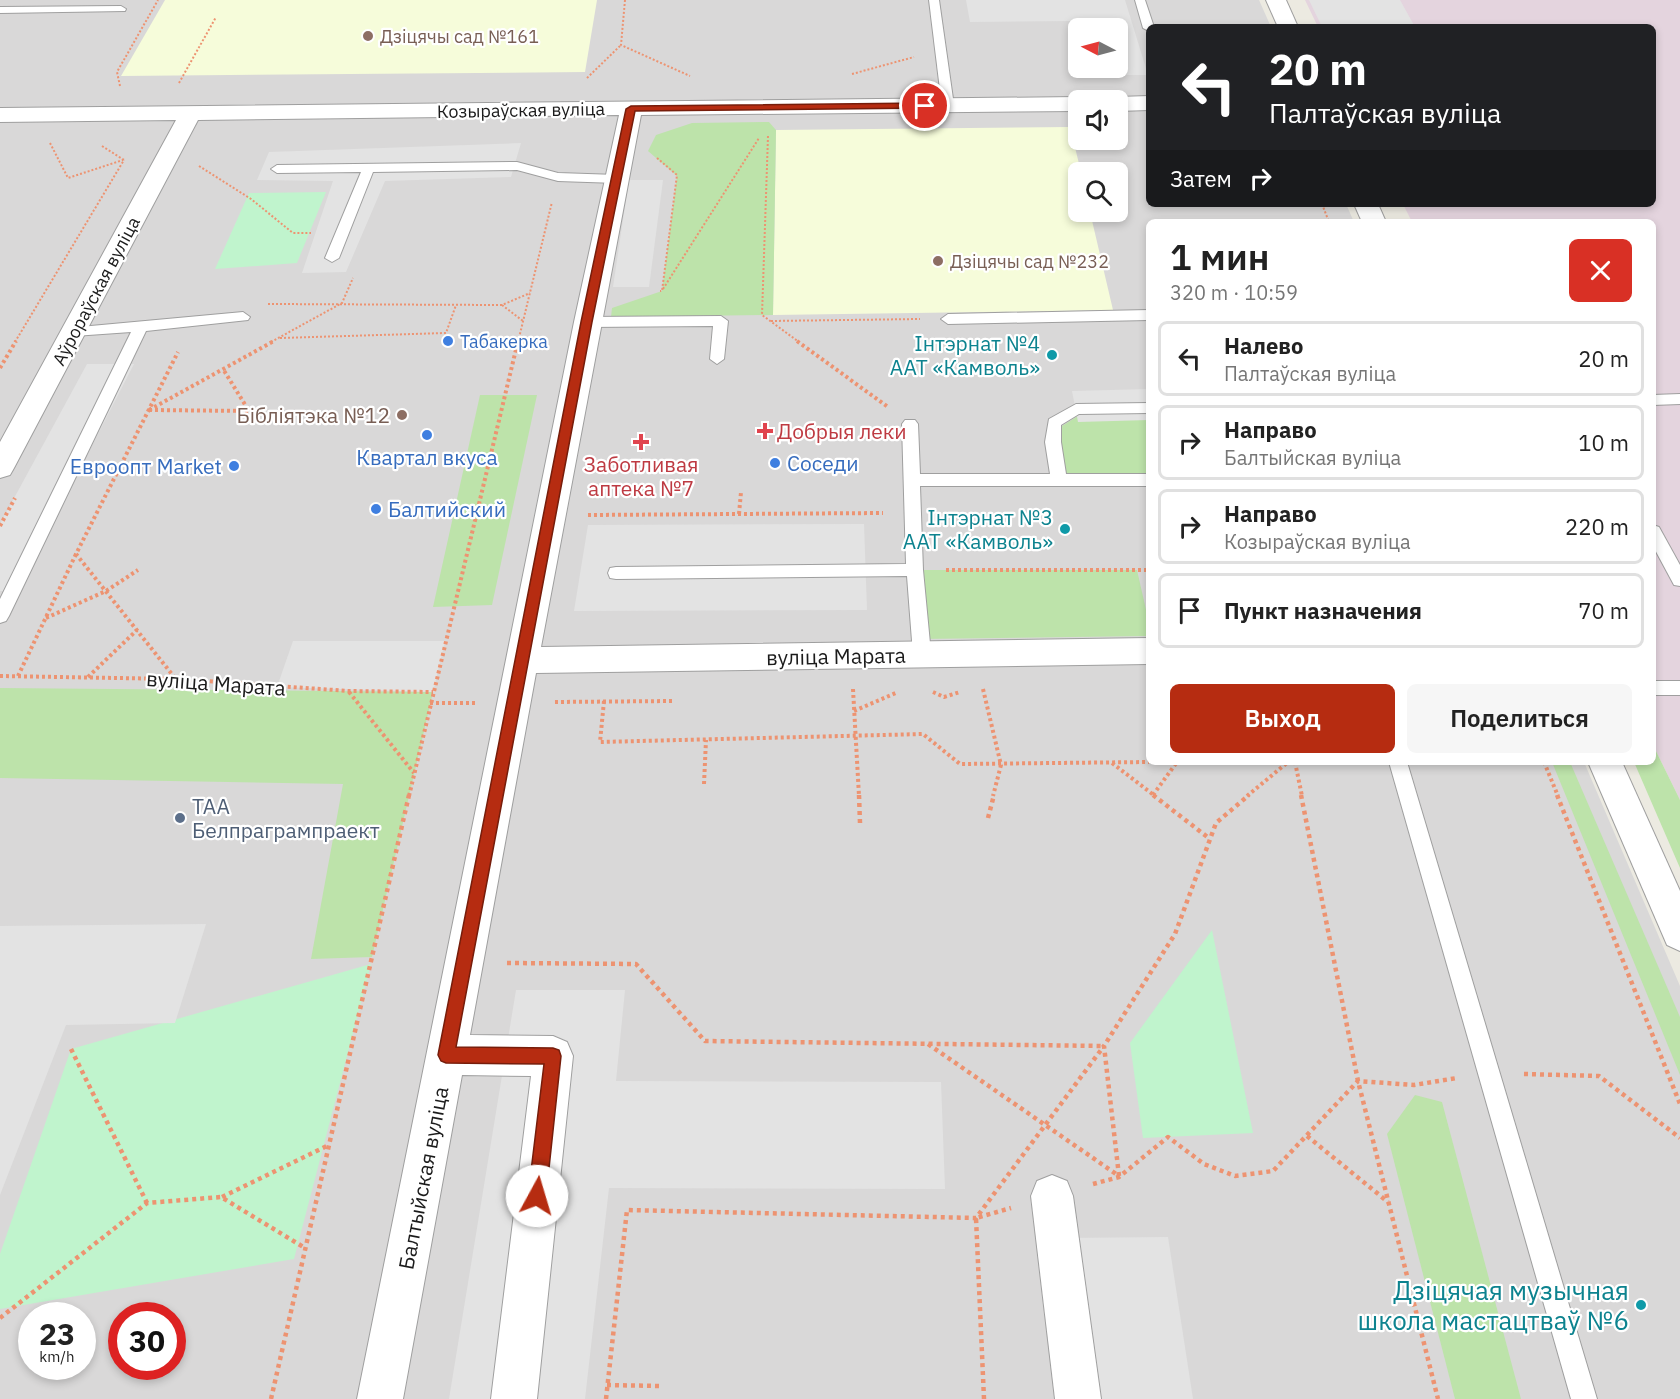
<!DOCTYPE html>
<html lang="ru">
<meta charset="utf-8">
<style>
:root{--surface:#fff;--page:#f6f6f6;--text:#222;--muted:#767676;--line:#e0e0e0;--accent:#b62c11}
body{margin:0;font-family:"IBM Plex Sans",sans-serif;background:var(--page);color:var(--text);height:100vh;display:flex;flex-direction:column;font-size:22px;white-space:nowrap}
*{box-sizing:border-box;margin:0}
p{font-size:20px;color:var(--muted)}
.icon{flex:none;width:33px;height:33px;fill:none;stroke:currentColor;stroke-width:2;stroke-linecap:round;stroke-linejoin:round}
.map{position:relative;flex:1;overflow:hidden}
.sheet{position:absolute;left:1146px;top:219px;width:510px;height:546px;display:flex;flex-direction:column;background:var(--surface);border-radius:9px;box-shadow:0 3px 9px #0003}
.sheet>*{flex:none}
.guide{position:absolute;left:1146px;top:24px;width:510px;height:183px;border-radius:9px;box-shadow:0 3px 9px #0003;background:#202124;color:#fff;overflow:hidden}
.needle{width:39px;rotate:276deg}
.buttons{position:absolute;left:1068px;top:18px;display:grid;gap:12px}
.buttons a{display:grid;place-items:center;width:60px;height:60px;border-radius:9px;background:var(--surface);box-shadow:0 3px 9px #0003;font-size:30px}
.speed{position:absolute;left:18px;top:1302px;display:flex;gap:12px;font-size:30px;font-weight:700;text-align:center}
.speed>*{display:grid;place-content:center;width:78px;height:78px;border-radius:50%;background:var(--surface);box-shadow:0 3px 9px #0003;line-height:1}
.speed small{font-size:15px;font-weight:400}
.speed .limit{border:9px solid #d22;background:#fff;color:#111}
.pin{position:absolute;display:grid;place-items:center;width:51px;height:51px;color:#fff;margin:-26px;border:3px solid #fff;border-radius:50%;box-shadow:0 2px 6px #0007}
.me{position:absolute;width:66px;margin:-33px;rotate:6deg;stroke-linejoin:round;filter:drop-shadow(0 0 4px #0008)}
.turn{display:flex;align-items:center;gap:21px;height:126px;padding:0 24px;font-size:27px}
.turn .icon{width:78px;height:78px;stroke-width:2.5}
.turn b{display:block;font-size:42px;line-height:51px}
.then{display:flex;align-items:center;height:57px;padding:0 24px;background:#0003;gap:12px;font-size:22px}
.round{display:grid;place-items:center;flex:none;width:63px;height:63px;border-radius:9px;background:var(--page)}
.summary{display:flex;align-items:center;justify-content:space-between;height:102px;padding:0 24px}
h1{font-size:36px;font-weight:600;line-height:45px}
.cta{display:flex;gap:12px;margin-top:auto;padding:12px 24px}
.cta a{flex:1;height:69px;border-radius:9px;background:var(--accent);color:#fff;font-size:24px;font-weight:600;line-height:69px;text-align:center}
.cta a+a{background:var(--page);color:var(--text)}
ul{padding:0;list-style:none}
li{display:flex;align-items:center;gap:18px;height:75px;margin:0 12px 9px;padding:0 12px;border:3px solid var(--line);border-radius:9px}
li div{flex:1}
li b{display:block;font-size:22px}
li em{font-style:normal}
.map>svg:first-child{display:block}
.residential{fill:#d9d8d8;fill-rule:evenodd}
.industrial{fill:#e4d4de}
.education{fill:#f6fcda}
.grass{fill:#bde3aa}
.park{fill:#c0f4cd}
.parking{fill:#e3e3e3}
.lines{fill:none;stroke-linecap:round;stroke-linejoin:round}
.service-casing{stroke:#9f9f9f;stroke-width:2}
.minor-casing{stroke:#9f9f9f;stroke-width:2}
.path-far2{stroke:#ed9371;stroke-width:2;stroke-dasharray:2 2;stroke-linecap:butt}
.path-far1{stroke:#ed9371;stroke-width:4;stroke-dasharray:3 3;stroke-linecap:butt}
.path{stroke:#ed9371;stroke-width:4.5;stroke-dasharray:4 4;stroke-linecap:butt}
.service{fill:#fff;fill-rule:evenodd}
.minor{fill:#fff;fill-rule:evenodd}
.route{fill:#b62c11;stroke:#761d0b;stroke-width:1.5}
.education-dot{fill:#8d6e63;stroke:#fff;stroke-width:2}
.shop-dot{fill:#3f7fe0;stroke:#fff;stroke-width:2}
.culture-dot{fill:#0f9aa8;stroke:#fff;stroke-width:2}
.health-dot{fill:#e0444e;stroke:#fff;stroke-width:2}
.service-dot{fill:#5c6f8a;stroke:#fff;stroke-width:2}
.labels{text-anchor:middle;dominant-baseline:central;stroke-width:4.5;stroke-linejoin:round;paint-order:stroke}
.far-education-label{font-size:18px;fill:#785e54;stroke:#fff;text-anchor:start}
.far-street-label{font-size:18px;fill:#1b1b1b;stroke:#fff}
.far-shop-label{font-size:18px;fill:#366cbe;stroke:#fff;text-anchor:start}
.culture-label{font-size:21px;fill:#0d838f;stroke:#fff;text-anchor:end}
.education-label{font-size:21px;fill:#785e54;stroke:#fff;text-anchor:end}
.health-label{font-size:21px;fill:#be3a42;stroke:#fff;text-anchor:start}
.shop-label{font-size:21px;fill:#366cbe;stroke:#fff;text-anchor:start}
.street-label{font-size:21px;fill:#1b1b1b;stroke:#fff}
.service-label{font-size:21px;fill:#4e5e75;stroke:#fff;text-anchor:start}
.near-culture-label{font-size:26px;fill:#0d838f;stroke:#fff;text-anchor:end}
</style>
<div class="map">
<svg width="1680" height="1399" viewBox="0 0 1680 1399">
<rect width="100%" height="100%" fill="#eceae1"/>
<path class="residential" d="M0 0H1259L1271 27H1149V204H1346L1354 222H1149V762H1584L1680 986V1399H0ZM1078 28H1118V68H1078ZM1078 100H1118V140H1078ZM1078 172H1118V212H1078ZM32 1316H82V1366H32ZM122 1316H172V1366H122Z"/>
<path class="industrial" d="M1305 0H1680V800L1653 745V222H1412L1403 204H1653V27H1318Z"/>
<g class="education">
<path d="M165 0H597L585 72 121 76Z"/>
<path d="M1070 127 1081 172H1078V212H1090L1113 310 773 315 776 130Z"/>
</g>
<g class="grass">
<path d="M769 122 776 130 773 315 611 317 612 308 662 291 677 176 648 151 656 135 692 123Z"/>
<path d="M480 395H537L492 605 433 607Z"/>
<path d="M1081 414H1149V473H1066L1061 443 1062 426Z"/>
<path d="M915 570H1137L1149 623V636L920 639Z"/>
<path d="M0 688 433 692 372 957 311 959 343 784 0 778Z"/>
<path d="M1653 745 1680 800V868L1634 762H1653Z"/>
<path d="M1552 762H1570L1680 1017V1075Z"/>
<path d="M1415 1095 1442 1102 1521 1399H1455L1387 1134Z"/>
</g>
<g class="park">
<path d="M326 192 297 263 215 269 249 193Z"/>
<path d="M1212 930 1253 1133 1143 1138 1130 1043Z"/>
<path d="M371 964 294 1259 0 1309V1254L71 1049Z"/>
</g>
<g class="parking">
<path d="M966 0H1125L1148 75H1085L1083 68H1118V28H1078V49L1071 21 970 22Z"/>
<path d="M1309 0H1400L1415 27H1322Z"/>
<path d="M521 143 511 177 385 181 346 272 302 273 333 181 257 180 269 152Z"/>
<path d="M629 180H663L649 287H613Z"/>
<path d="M87 364H134L17 591H0V524Z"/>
<path d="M1149 389V420L1078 422 1072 391Z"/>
<path d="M864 524 867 610 574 611 588 525Z"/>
<path d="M293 641H445L433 692 277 687Z"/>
<path d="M206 924 175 1023 66 1025 0 1195V926Z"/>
<path d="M516 990H625L616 1081 941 1082 945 1189 609 1188 585 1399H449Z"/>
<path d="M1168 1237 1193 1399H1080L1064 1238Z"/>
</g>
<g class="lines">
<g class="service-casing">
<g id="service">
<path d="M929 0H939L954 106 948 110 942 106Z"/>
<path d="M1135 0H1145L1154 27H1149V31L1143 28Z"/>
<path d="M121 6 126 9 125 11 0 13V7Z"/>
<path d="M517 162 558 173 617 175 623 179 617 183 558 181 517 170 373 172 339 258 332 262 325 258 361 172 277 173 271 169 277 165Z"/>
<path d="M1149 310V320L948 324 941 319 948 314Z"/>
<path d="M243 312 250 317 248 320 146 331 9 616 6 621 0 623V599L131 332 74 336 67 331 69 328Z"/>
<path d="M721 316 728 321 724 359 717 364 710 359 713 326 587 327 580 322 587 317Z"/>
<path d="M1680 394V404L1653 405V395Z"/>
<path d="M1149 403V413L1079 414 1061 425V442L1066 474H1149V486H920L923 570 931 654 928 659 922 661 916 659 913 654 907 576 616 579 610 578 608 573 610 568 616 567 906 564 902 424 905 420H915L918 424 920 474H1050L1045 442 1049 419 1076 404Z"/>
<path d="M1653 525 1659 527 1680 565V586L1674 585 1653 546Z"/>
<rect x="1653" y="681" width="27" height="14"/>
<path d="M1389 762H1407L1597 1399H1571Z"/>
</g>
</g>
<g class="minor-casing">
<g id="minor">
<path d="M1266 0H1286L1298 27H1278Z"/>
<path d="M1149 96V110L1118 111V100H1110L1118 97Z"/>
<path d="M1078 97 1086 100H1078V111L641 115 541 647 1149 638V664L536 673 470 1035 553 1036 567 1042 573 1056 537 1399H491L531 1076 462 1075 403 1399H357L574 322 619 115 198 120 14 468 10 475 0 478V442L176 120 0 122V108Z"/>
<path d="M1354 204H1378L1386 222H1362Z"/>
<path d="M1588 762H1622L1680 891V951L1667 945Z"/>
<path d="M1052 1175 1067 1181 1073 1196 1101 1399H1055L1031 1196 1037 1181Z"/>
</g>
</g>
<g class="path-far2">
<path d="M625 0 621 45 690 76"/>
<path d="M852 74 914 57"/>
<path d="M587 78 621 45"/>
<path d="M179 83 216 17"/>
<path d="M120 86 117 72 158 0"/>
<path d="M768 136 762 315 799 342"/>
<path d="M50 143 68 178 123 160"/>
<path d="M102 146 124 160"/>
<path d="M657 158 677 175 662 291H660"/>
<path d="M199 166 251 199 293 233H311"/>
<path d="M1322 204 1329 222"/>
<path d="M663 289 759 138"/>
<path d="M268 304 502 305 530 293"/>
<path d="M502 305 523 321"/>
<path d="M771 321 920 319"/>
<path d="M280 338 446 333 456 305"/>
<path d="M15 342 124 160"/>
<path d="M271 342 342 303 353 278"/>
<path d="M518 342 552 202"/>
</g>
<g class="path-far1">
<path d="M797 341 888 407"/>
<path d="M0 368 16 341"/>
<path d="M149 410 274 341"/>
<path d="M149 410 249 411 223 369"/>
<path d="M739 514 741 492"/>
<path d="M588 515 883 513"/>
<path d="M0 526 15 498"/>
<path d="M946 570H1149"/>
<path d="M46 618 106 591 138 570"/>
<path d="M0 676 176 679 349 691 433 692"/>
<path d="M18 676 76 554"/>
<path d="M88 677 137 630"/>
<path d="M175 678 76 554 178 352"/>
<path d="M853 689 859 796"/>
<path d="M983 689 1001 765 993 796"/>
<path d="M349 692 414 773"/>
<path d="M933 692 944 697 960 692"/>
<path d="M604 701 600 742 923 734 960 764 1149 762"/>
<path d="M555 702 674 701"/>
<path d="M430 703H475"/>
<path d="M854 711 898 692"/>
<path d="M1295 762 1302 796"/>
<path d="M1544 762 1558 796"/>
<path d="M1112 763 1155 796"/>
<path d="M704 784 706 740"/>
<path d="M1153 795 1177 762"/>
<path d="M409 796 518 341"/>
<path d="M1247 796 1288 762"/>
</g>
<g class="path">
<path d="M859 795 860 823"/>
<path d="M1153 795 1210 839"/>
<path d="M1301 795 1358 1081 1438 1399"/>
<path d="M1557 795 1680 1104"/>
<path d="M988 818 994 795"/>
<path d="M507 963 636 964 705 1041 1104 1046"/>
<path d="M928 1044 1119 1176"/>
<path d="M71 1049 147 1203"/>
<path d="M1524 1074 1599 1076 1680 1138"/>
<path d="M1307 1136 1388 1202"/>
<path d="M1119 1176 1104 1046 1175 934 1216 823 1249 795"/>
<path d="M1093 1184 1119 1177 1168 1137 1204 1164 1235 1176 1273 1171 1358 1081 1414 1085 1457 1078"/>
<path d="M222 1197 329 1145"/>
<path d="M0 1318 147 1203 221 1197 305 1248"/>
<path d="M607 1385 660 1386"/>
<path d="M271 1399 409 795"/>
<path d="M606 1399 627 1210 976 1218 1104 1046"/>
<path d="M984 1399 976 1218 1011 1208"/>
</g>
<use href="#service" class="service"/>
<use href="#minor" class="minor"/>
</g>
<path class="route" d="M925 103 929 106 928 108 635 111 592 322 456 1047 553 1048 559 1050 561 1056 546 1196 543 1202 537 1205 531 1202 528 1196 544 1064 446 1063 441 1061 438 1055 581 322 626 109 631 106Z"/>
<g class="education-dot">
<circle cx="368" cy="36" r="6"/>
<circle cx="938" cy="261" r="6"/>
<circle cx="402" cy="415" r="6"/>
</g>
<g class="shop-dot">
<circle cx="448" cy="341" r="6"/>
<circle cx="427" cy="435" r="6"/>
<circle cx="775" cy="463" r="6"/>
<circle cx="234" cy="466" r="6"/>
<circle cx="376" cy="509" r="6"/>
</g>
<g class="culture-dot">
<circle cx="1052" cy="355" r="6"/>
<circle cx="1065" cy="529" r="6"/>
<circle cx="1641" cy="1305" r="6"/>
</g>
<g class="health-dot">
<path d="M762 422h6v6h6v6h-6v6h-6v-6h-6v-6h6z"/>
<path d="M638 433h6v6h6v6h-6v6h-6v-6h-6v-6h6z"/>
</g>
<circle class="service-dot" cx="180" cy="818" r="6"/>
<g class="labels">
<g class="far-education-label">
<text x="380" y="36">Дзіцячы сад №161</text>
<text x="950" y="261">Дзіцячы сад №232</text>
</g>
<g class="far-street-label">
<text transform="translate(521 110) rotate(-1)">Козыраўская вуліца</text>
<text transform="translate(96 291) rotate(-62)">Аўрораўская вуліца</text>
</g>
<g class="far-shop-label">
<text x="460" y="341">Табакерка</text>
</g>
<g class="culture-label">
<text x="1040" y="343">Інтэрнат №4<tspan x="1040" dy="24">ААТ «Камволь»</tspan></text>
<text x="1053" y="517">Інтэрнат №3<tspan x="1053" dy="24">ААТ «Камволь»</tspan></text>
</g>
<g class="education-label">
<text x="390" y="415">Бібліятэка №12</text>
</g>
<g class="health-label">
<text x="777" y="431">Добрыя леки</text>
<text x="641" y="464" text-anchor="middle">Заботливая<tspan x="641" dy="24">аптека №7</tspan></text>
</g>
<g class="shop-label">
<text x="427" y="457" text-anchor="middle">Квартал вкуса</text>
<text x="787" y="463">Соседи</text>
<text x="222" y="466" text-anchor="end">Евроопт Market</text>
<text x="388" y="509">Балтийский</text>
</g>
<g class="street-label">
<text transform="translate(836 656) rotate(-1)">вуліца Марата</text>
<text transform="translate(216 683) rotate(4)">вуліца Марата</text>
<text transform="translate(423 1178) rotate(-79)">Балтыйская вуліца</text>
</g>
<g class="service-label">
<text x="192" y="806">ТАА<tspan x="192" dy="24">Белпрагрампраект</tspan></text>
</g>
<g class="near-culture-label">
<text x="1629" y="1290">Дзіцячая музычная<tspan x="1629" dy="30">школа мастацтваў №6</tspan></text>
</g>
</g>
</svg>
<div class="buttons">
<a><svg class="needle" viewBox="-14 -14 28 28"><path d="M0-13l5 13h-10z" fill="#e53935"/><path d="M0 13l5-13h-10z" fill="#767676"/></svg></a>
<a><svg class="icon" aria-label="sound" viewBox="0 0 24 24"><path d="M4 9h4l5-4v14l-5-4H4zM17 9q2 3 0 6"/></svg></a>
<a><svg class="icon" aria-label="search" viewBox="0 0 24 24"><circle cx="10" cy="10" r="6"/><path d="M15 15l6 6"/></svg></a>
</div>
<div class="speed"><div>23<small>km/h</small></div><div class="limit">30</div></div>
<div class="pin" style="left:925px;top:106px;background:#d93025"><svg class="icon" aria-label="arrive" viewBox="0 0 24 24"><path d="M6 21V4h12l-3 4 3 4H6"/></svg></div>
<svg class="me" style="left:537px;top:1196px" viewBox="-20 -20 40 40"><circle r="19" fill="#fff"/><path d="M0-13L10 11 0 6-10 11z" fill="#b62c11"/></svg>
<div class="guide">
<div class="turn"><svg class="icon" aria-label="left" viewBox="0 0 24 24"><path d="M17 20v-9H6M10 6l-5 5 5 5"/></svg><div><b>20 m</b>Палтаўская вуліца</div></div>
<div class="then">Затем<svg class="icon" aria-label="right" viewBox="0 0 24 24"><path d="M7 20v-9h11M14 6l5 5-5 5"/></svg></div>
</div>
<section class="sheet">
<div class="summary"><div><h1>1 мин</h1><p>320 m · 10:59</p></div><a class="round" style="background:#d93025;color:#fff"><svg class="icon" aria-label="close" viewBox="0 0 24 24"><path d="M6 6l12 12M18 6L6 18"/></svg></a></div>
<ul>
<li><svg class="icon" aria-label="left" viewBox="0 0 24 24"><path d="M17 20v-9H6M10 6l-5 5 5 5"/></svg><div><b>Налево</b><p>Палтаўская вуліца</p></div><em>20 m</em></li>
<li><svg class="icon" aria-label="right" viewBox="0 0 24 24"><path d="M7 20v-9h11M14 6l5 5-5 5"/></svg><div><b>Направо</b><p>Балтыйская вуліца</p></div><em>10 m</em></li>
<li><svg class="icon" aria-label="right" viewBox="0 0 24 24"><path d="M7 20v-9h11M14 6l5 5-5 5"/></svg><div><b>Направо</b><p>Козыраўская вуліца</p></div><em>220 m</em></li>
<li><svg class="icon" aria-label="arrive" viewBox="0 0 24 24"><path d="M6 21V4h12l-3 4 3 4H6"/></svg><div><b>Пункт назначения</b></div><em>70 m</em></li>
</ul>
<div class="cta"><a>Выход</a><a>Поделиться</a></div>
</section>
</div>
